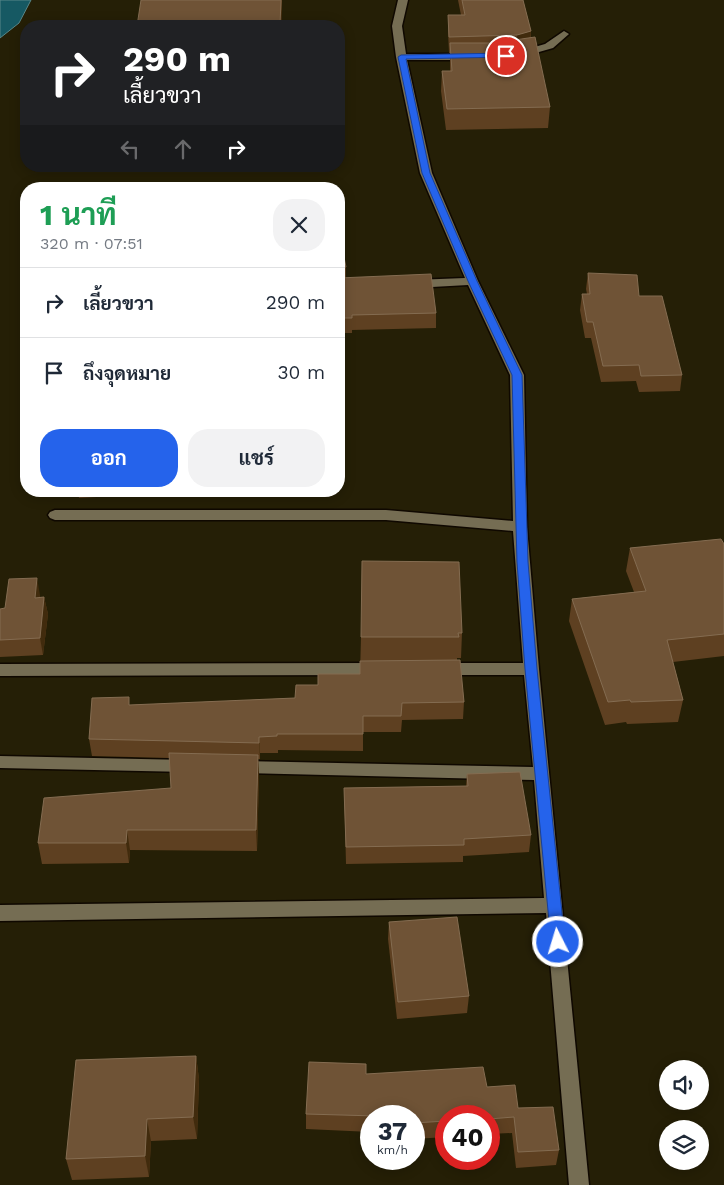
<!DOCTYPE html>
<html lang="th">
<meta charset="utf-8">
<style>
:root{--surface:#fff;--page:#f2f2f3;--text:#1f2937;--muted:#747a83;--line:#e0e1e3;--accent:#2563eb}
body{margin:0;font-family:"Work Sans",Sarabun,sans-serif;background:var(--page);color:var(--text);height:100vh;display:flex;flex-direction:column;font-size:19px;white-space:nowrap}
*{box-sizing:border-box;margin:0}
p{font-size:16px;color:var(--muted)}
.icon{flex:none;width:28px;height:28px;fill:none;stroke:currentColor;stroke-width:2;stroke-linecap:round;stroke-linejoin:round}
.map{position:relative;flex:1;overflow:hidden}
.sheet{position:absolute;left:20px;top:182px;width:325px;height:315px;display:flex;flex-direction:column;background:var(--surface);border-radius:20px;box-shadow:0 2px 12px #0003}
.sheet>*{flex:none}
.banner{position:absolute;left:20px;top:20px;width:325px;height:152px;border-radius:20px;box-shadow:0 2px 12px #0003;background:#202124;color:#fff;overflow:hidden}
.tools{position:absolute;left:659px;top:1060px;display:grid;gap:10px}
.tools a{display:grid;place-items:center;width:50px;height:50px;border-radius:50%;background:var(--surface);box-shadow:0 2px 12px #0003;font-size:25px}
.speed{position:absolute;left:360px;top:1105px;display:flex;gap:10px;font-size:25px;font-weight:700;text-align:center}
.speed>*{display:grid;place-content:center;width:65px;height:65px;border-radius:50%;background:var(--surface);box-shadow:0 2px 12px #0003;line-height:1}
.speed small{font-size:12px;font-weight:400}
.speed .limit{border:8px solid #d22;background:#fff;color:#111}
.pin{position:absolute;display:grid;place-items:center;width:42px;height:42px;color:#fff;margin:-21px;border:2px solid #fff;border-radius:50%;box-shadow:0 1px 5px #0007}
.me{position:absolute;width:55px;margin:-28px;rotate:355deg;stroke-linejoin:round;filter:drop-shadow(0 0 4px #0008)}
.turn{display:flex;align-items:center;gap:18px;height:105px;padding:0 20px;font-size:22px}
.turn .icon{width:65px;height:65px;stroke-width:2.5}
.turn b{display:block;font-size:35px;line-height:42px}
.lanes{display:flex;align-items:center;height:48px;padding:0 20px;background:#0003;justify-content:center;gap:25px;direction:ltr}
.lanes .off{opacity:.35}
.round{display:grid;place-items:center;flex:none;width:52px;height:52px;border-radius:20px;background:var(--page)}
.overview{display:flex;align-items:center;justify-content:space-between;height:85px;padding:0 20px}
h1{font-size:30px;font-weight:700;line-height:38px;color:#1e9e55}
.primary-button{display:flex;gap:10px;margin-top:auto;padding:10px 20px}
.primary-button a{flex:1;height:58px;border-radius:20px;background:var(--accent);color:#fff;font-size:20px;font-weight:700;line-height:58px;text-align:center}
.primary-button a+a{background:var(--page);color:var(--text)}
ul{padding:0;list-style:none}
li{display:flex;align-items:center;gap:15px;height:70px;padding:0 20px;border-top:1px solid var(--line)}
li div{flex:1}
li b{display:block;font-size:19px}
li em{font-style:normal}
.map>svg:first-child{display:block}
.water{fill:#165963;stroke:#598789}
.lines{fill:none;stroke-linecap:round;stroke-linejoin:round}
.minor-casing{stroke:#0f0800;stroke-width:3}
.minor{fill:#756d53;fill-rule:evenodd}
.wall{fill:#5e4021}
.shaded-wall{fill:#412b0d}
.building{fill:#6f5336;stroke:#846c51}
.route{fill:#2563eb;stroke:#184099}
</style>
<div class="map">
<svg width="724" height="1185" viewBox="0 0 724 1185">
<rect width="100%" height="100%" fill="#251f06"/>
<path class="water" d="M0 0H31L19 23 0 38Z"/>
<g class="lines">
<g class="minor-casing">
<g id="minor">
<path d="M398 0H408L402 26 406 54H470L475 57 470 60H407L432 173 478 281 524 375 527 527 539 669 589 1185H569L546 913 0 921V905L544 898 534 780 239 773 233 772 231 767 233 762 239 761 533 767 524 675H441L435 673 433 669 435 665 441 663H523L513 531 386 520H55L50 518 48 515 50 512 55 510H386L513 521 510 375 468 285 414 288 408 284 414 280 465 278 420 173 396 57 392 26Z"/>
<path d="M564 31 569 34 553 48 518 58 513 55 514 53 545 44Z"/>
<path d="M381 663 387 665 389 669 387 673 381 675 0 676V664Z"/>
<path d="M0 756 188 760 194 761 196 766 194 771 188 772 0 768Z"/>
</g>
</g>
<use href="#minor" class="minor"/>
</g>
<g class="wall">
<path d="M282 0V26H137Z"/>
<path d="M458 0H523L531 31V37L550 107 548 128 446 130 441 91 442 71H450V53H449L448 31V15H461Z"/>
<path d="M339 242 346 267V278L436 313V328L352 330V333H339Z"/>
<path d="M588 273 639 296 682 375 680 391 639 392 636 381 601 382 591 338H585L580 310 582 294H587L586 289Z"/>
<path d="M78 491H114V496L79 498Z"/>
<path d="M183 491H213V493L183 494Z"/>
<path d="M724 544V656L673 662 683 700 678 722 627 724 626 722 605 725 569 621 572 599 634 592 626 571 630 548Z"/>
<path d="M40 595V597H44L48 614 43 655 0 657V609L5 608Z"/>
<path d="M462 633 461 658H457V660L464 702 463 719 402 720 401 732H363V751L278 750V753H260V759H258L259 776 257 851 130 850 129 863 42 864 38 843 171 788 170 758 92 756 89 739 131 705 295 698 318 685 360 674 361 637Z"/>
<path d="M467 774 531 835 529 852 463 856V862L346 864 344 788 466 786Z"/>
<path d="M389 922 469 996 467 1013 397 1019 388 939Z"/>
<path d="M196 1056 199 1079 197 1139 151 1141 149 1177 72 1180 66 1159Z"/>
<path d="M366 1074 487 1087 518 1108 559 1150 556 1165 516 1168 512 1133 489 1134V1116H446V1137L414 1139V1116H371V1132L306 1129V1114Z"/>
</g>
<g class="shaded-wall">
<path d="M281 0 282 16V26H280Z"/>
<path d="M531 31 530 46 516 50 517 35Z"/>
<path d="M37 578 40 595 38 614 35 598Z"/>
<path d="M44 597 48 614 43 655 40 638Z"/>
<path d="M259 737 260 753V759L259 743Z"/>
<path d="M258 755 259 776 257 851 256 830Z"/>
<path d="M127 830 130 850 129 863 126 843Z"/>
<path d="M196 1056 199 1079 197 1139 193 1117Z"/>
<path d="M147 1119 151 1141 149 1177 145 1156Z"/>
</g>
<g class="building">
<path d="M141 0H281L280 25 137 26Z"/>
<path d="M462 0H523L531 31 517 35 449 37 448 15H465Z"/>
<path d="M535 37 550 107 447 109 442 71H452L450 43H494Z"/>
<path d="M339 242H341L346 267H339Z"/>
<path d="M588 273 637 275 639 296H662L682 375 641 376 639 365 603 366 593 322H587L582 294H590Z"/>
<path d="M431 274 436 313 352 315V318H339V278Z"/>
<path d="M721 539 724 544V634L667 640 683 700 631 702 630 700 608 702 572 599 646 591 630 548Z"/>
<path d="M362 561 459 562 462 633H458L459 637H361Z"/>
<path d="M37 578 35 598 44 597 40 638 0 640V609L5 608 9 579Z"/>
<path d="M460 660 464 702 402 703 401 716H363V734H277V736L259 737V743L89 739 92 698 129 697V705L295 698 296 685H318V674H360V661Z"/>
<path d="M169 753 258 755 256 830H127L126 843H38L44 798 171 788Z"/>
<path d="M520 772 531 835 464 839V845L346 847 344 788 468 786 467 774Z"/>
<path d="M457 917 469 996 398 1002 389 922Z"/>
<path d="M196 1056 193 1117 147 1119 145 1156 66 1159 76 1060Z"/>
<path d="M309 1062 366 1064V1074L483 1067 487 1087 515 1085 518 1108 553 1107 559 1150 518 1152 514 1117 489 1119V1116H446V1121L414 1123V1116H376L306 1114Z"/>
</g>
<path class="route" d="M506 53 509 54V57L406 59 430 173 477 281 522 375 528 562 537 669 565 942 562 946 558 948 553 946 551 942 525 669 517 562 512 375 468 281 422 173 398 57 401 55Z"/>
</svg>
<div class="tools">
<a><svg class="icon" aria-label="sound" viewBox="0 0 24 24"><path d="M4 9h4l5-4v14l-5-4H4zM17 9q2 3 0 6"/></svg></a>
<a><svg class="icon" aria-label="layers" viewBox="0 0 24 24"><path d="M12 4l9 5-9 5-9-5zM3 14l9 5 9-5"/></svg></a>
</div>
<div class="speed"><div>37<small>km/h</small></div><div class="limit">40</div></div>
<div class="pin" style="left:506px;top:56px;background:#d93025"><svg class="icon" aria-label="arrive" viewBox="0 0 24 24"><path d="M6 21V4h12l-3 4 3 4H6"/></svg></div>
<svg class="me" style="left:558px;top:942px" viewBox="-20 -20 40 40"><circle r="17" fill="#2563eb" stroke="#fff" stroke-width="3"/><path d="M0-11L8 9 0 5-8 9z" fill="#fff"/></svg>
<div class="banner">
<div class="turn"><svg class="icon" aria-label="right" viewBox="0 0 24 24"><path d="M7 20v-9h11M14 6l5 5-5 5"/></svg><div><b>290 m</b>เลี้ยวขวา</div></div>
<div class="lanes"><svg class="icon off" aria-label="left" viewBox="0 0 24 24"><path d="M17 20v-9H6M10 6l-5 5 5 5"/></svg><svg class="icon off" aria-label="ahead" viewBox="0 0 24 24"><path d="M12 20V5M6 11l6-6 6 6"/></svg><svg class="icon" aria-label="right" viewBox="0 0 24 24"><path d="M7 20v-9h11M14 6l5 5-5 5"/></svg></div>
</div>
<section class="sheet">
<div class="overview"><div><h1>1 นาที</h1><p>320 m · 07:51</p></div><a class="round"><svg class="icon" aria-label="close" viewBox="0 0 24 24"><path d="M6 6l12 12M18 6L6 18"/></svg></a></div>
<ul>
<li><svg class="icon" aria-label="right" viewBox="0 0 24 24"><path d="M7 20v-9h11M14 6l5 5-5 5"/></svg><div><b>เลี้ยวขวา</b></div><em>290 m</em></li>
<li><svg class="icon" aria-label="arrive" viewBox="0 0 24 24"><path d="M6 21V4h12l-3 4 3 4H6"/></svg><div><b>ถึงจุดหมาย</b></div><em>30 m</em></li>
</ul>
<div class="primary-button"><a>ออก</a><a>แชร์</a></div>
</section>
</div>
